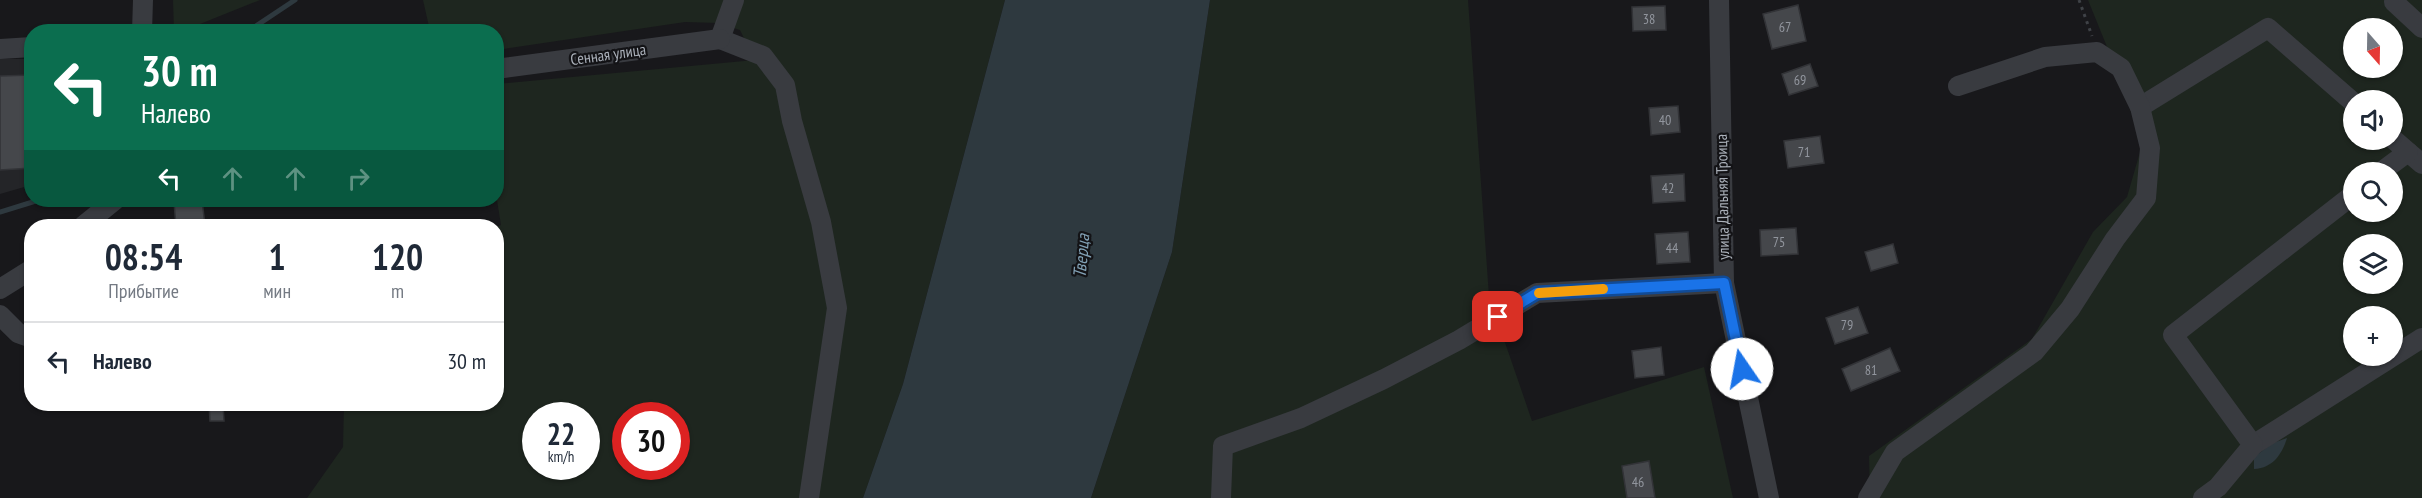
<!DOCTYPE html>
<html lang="ru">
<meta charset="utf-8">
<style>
:root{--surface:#fff;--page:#f2f2f3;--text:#1f2937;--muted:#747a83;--line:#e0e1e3}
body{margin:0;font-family:"PT Sans Narrow",sans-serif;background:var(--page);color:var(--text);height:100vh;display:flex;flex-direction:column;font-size:22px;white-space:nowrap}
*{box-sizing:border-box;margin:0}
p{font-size:20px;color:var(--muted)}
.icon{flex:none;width:33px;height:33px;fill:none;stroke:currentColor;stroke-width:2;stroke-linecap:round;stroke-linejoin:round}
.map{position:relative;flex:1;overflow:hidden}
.drawer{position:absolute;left:24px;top:219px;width:480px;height:192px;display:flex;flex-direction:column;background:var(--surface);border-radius:24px;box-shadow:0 2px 4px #0004}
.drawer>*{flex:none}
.guide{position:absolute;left:24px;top:24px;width:480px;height:183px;border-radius:24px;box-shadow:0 2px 4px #0004;background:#0b6e4f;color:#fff;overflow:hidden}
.needle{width:39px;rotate:160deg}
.buttons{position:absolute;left:2343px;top:18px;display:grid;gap:12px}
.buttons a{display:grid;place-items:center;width:60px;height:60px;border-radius:50%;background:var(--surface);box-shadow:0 2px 4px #0004;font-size:30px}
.speed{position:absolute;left:522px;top:402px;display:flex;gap:12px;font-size:30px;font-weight:700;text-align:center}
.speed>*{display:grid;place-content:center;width:78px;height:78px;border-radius:50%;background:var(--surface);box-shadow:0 2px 4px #0004;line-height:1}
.speed small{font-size:15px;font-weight:400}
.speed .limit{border:9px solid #d22;background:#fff;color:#111}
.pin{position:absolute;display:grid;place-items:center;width:51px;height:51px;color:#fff;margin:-26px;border-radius:12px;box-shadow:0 3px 9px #0006}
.me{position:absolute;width:66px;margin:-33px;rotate:348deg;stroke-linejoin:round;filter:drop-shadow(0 0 4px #0008)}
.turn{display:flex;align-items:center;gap:21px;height:126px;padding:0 18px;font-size:27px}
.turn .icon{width:78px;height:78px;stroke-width:2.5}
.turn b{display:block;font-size:42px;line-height:51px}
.lanes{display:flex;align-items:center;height:57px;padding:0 18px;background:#0003;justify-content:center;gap:30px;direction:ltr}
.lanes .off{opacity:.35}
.eta{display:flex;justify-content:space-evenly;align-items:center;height:102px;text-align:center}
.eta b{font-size:36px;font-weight:600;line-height:42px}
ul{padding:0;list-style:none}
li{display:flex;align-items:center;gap:18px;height:78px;padding:0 18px;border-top:2px solid var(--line)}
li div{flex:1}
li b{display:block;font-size:22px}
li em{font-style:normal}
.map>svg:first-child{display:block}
.built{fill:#242528}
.green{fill:#1e261f;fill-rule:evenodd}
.water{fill:#2e393f}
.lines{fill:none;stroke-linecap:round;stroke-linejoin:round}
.stream{stroke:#2e393f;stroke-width:5}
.building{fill:#45474b;stroke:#323337;stroke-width:1.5}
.path{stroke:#3f4247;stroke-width:3;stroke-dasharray:3 4.5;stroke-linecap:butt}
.minor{stroke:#393b40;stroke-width:20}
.route-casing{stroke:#114b97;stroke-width:15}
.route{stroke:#1a73e8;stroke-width:10}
.slow{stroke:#f59e0b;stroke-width:10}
.labels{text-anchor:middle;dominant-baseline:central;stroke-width:4.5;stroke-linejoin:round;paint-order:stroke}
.number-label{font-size:14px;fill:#92969e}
.street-label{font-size:16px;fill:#abb1ba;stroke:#131316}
.water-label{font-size:18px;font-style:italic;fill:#82a1b5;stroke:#131316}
</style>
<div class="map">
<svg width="2422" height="498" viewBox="0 0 2422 498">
<rect width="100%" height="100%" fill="#18181b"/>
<path class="built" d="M0 59H31V185L0 194Z"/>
<g class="green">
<path d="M173 0H260L180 32 174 31Z"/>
<path d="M423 0H1005L903 384 863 498H307L343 447 344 404H496V227L501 225 496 194 497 84 755 60 740 30 719 23 685 22 497 50 496 32 430 31ZM536 416H586V466H536ZM626 416H676V466H626Z"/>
<path d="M1210 0H1468L1489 296 1532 421 1704 367 1733 498H1091L1172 252Z"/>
<path d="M2088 0H2422V498H1870L1869 456 2032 339 2093 232 2127 197 2144 138ZM2354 28H2392V68H2354ZM2354 100H2392V140H2354ZM2354 172H2392V212H2354ZM2354 244H2392V284H2354ZM2354 316H2392V356H2354Z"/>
</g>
<g class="water">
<path d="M1005 0H1210L1172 252 1091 498H863L903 384Z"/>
<path d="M2287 438C2282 454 2273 468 2254 469V457L2273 443Z"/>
</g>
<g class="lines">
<g class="stream">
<path d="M247 32 295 0"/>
<path d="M0 212 39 200"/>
</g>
</g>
<g class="building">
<path d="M1798 5 1806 41 1772 49 1763 14Z"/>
<path d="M1665 6 1666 30 1633 31 1632 7Z"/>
<path d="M1810 64 1818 86 1789 95 1782 74Z"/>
<path d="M32 75V168L0 170V76Z"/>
<path d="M1678 106 1680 132 1651 135 1649 108Z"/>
<path d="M1820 136 1824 163 1788 168 1784 141Z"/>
<path d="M1684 174 1685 201 1653 203 1651 176Z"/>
<path d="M188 200H202L205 226H176L174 202Z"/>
<path d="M1796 228 1798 254 1761 256 1760 230Z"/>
<path d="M1688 232 1690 262 1657 264 1655 234Z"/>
<path d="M1893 244 1898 263 1871 271 1865 252Z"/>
<path d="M1858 307 1868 333 1835 344 1826 318Z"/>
<path d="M1661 347 1664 375 1635 378 1632 351Z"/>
<path d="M1890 348 1900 371 1851 391 1842 369Z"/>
<path d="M209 404H223L224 421H210Z"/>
<path d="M1649 461 1655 498H1627L1622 466Z"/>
</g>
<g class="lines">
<path class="path" d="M2079 0 2092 36"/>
<g class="minor">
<path d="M1719 0 1724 283 1769 498"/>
<path d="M2396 0 2394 2 2422 28"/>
<path d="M142 32 143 0"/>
<path d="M720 39 763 56 785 85 792 121 821 222 837 308 809 498"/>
<path d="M720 39 734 0"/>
<path d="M0 49 32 47"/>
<path d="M496 69 720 39"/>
<path d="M2140 107 2268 28 2354 103"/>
<path d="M2408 152 2422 164"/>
<path d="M2381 172 2408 152 2392 138"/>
<path d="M83 226 115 200"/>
<path d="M0 289 32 269"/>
<path d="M0 315 18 333 32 338"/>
<path d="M2253 445 2422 338"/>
<path d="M1221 498 1223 446 1301 418 1384 379 1459 340 1537 293 1724 283"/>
<path d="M1868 498 1895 452 2034 352 2070 309 2115 239 2146 198 2150 148 2140 107 2121 68 2097 52 2045 57 1958 86"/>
<path d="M2203 498 2218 487 2253 445 2173 335 2354 194"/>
</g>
</g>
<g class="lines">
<g class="route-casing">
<path id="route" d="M1498 317 1537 293 1724 283 1742 369"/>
</g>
<use href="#route" class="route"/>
<path class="slow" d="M1539 293 1603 289"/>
</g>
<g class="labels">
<g class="number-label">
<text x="1649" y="19">38</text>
<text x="1785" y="27">67</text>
<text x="1800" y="80">69</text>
<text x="1665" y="120">40</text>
<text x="1804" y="152">71</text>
<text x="1668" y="188">42</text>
<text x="1779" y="242">75</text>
<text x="1672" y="248">44</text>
<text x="1847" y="325">79</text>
<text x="1871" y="370">81</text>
<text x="1638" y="482">46</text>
</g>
<g class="street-label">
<text transform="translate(608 54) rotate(-8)">Сенная улица</text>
<text transform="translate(1722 197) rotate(-91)">улица Дальняя Троица</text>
</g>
<g class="water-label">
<text transform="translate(1081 256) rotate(-85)">Тверца</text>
</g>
</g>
</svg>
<div class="buttons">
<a><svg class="needle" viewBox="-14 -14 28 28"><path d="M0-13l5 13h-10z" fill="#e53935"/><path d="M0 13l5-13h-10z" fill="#747a83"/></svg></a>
<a><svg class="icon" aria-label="sound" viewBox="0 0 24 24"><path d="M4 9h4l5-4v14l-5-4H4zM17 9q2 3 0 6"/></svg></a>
<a><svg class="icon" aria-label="search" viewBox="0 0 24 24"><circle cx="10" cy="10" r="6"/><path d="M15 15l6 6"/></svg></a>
<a><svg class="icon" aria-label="layers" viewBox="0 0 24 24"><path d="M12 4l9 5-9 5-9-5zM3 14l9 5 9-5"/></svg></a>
<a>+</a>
</div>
<div class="speed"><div>22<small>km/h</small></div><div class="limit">30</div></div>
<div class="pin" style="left:1498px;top:317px;background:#d93025"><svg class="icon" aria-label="arrive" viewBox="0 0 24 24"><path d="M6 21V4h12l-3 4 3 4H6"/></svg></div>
<svg class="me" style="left:1742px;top:369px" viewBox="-20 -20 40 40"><circle r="19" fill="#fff"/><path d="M0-13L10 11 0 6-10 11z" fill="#1a73e8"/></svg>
<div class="guide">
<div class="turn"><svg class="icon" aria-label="left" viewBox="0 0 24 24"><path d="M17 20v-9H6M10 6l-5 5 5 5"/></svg><div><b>30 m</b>Налево</div></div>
<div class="lanes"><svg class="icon" aria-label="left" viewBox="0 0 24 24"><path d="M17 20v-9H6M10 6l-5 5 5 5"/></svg><svg class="icon off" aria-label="ahead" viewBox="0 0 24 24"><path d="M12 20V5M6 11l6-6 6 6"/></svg><svg class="icon off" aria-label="ahead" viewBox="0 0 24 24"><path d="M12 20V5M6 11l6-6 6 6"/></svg><svg class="icon off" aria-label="right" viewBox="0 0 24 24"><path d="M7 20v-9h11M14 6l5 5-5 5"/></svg></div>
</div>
<section class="drawer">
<div class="eta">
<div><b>08:54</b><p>Прибытие</p></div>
<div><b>1</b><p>мин</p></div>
<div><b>120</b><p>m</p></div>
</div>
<ul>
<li><svg class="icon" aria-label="left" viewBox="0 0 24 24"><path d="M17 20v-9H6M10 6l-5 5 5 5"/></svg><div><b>Налево</b></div><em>30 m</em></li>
</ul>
</section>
</div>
